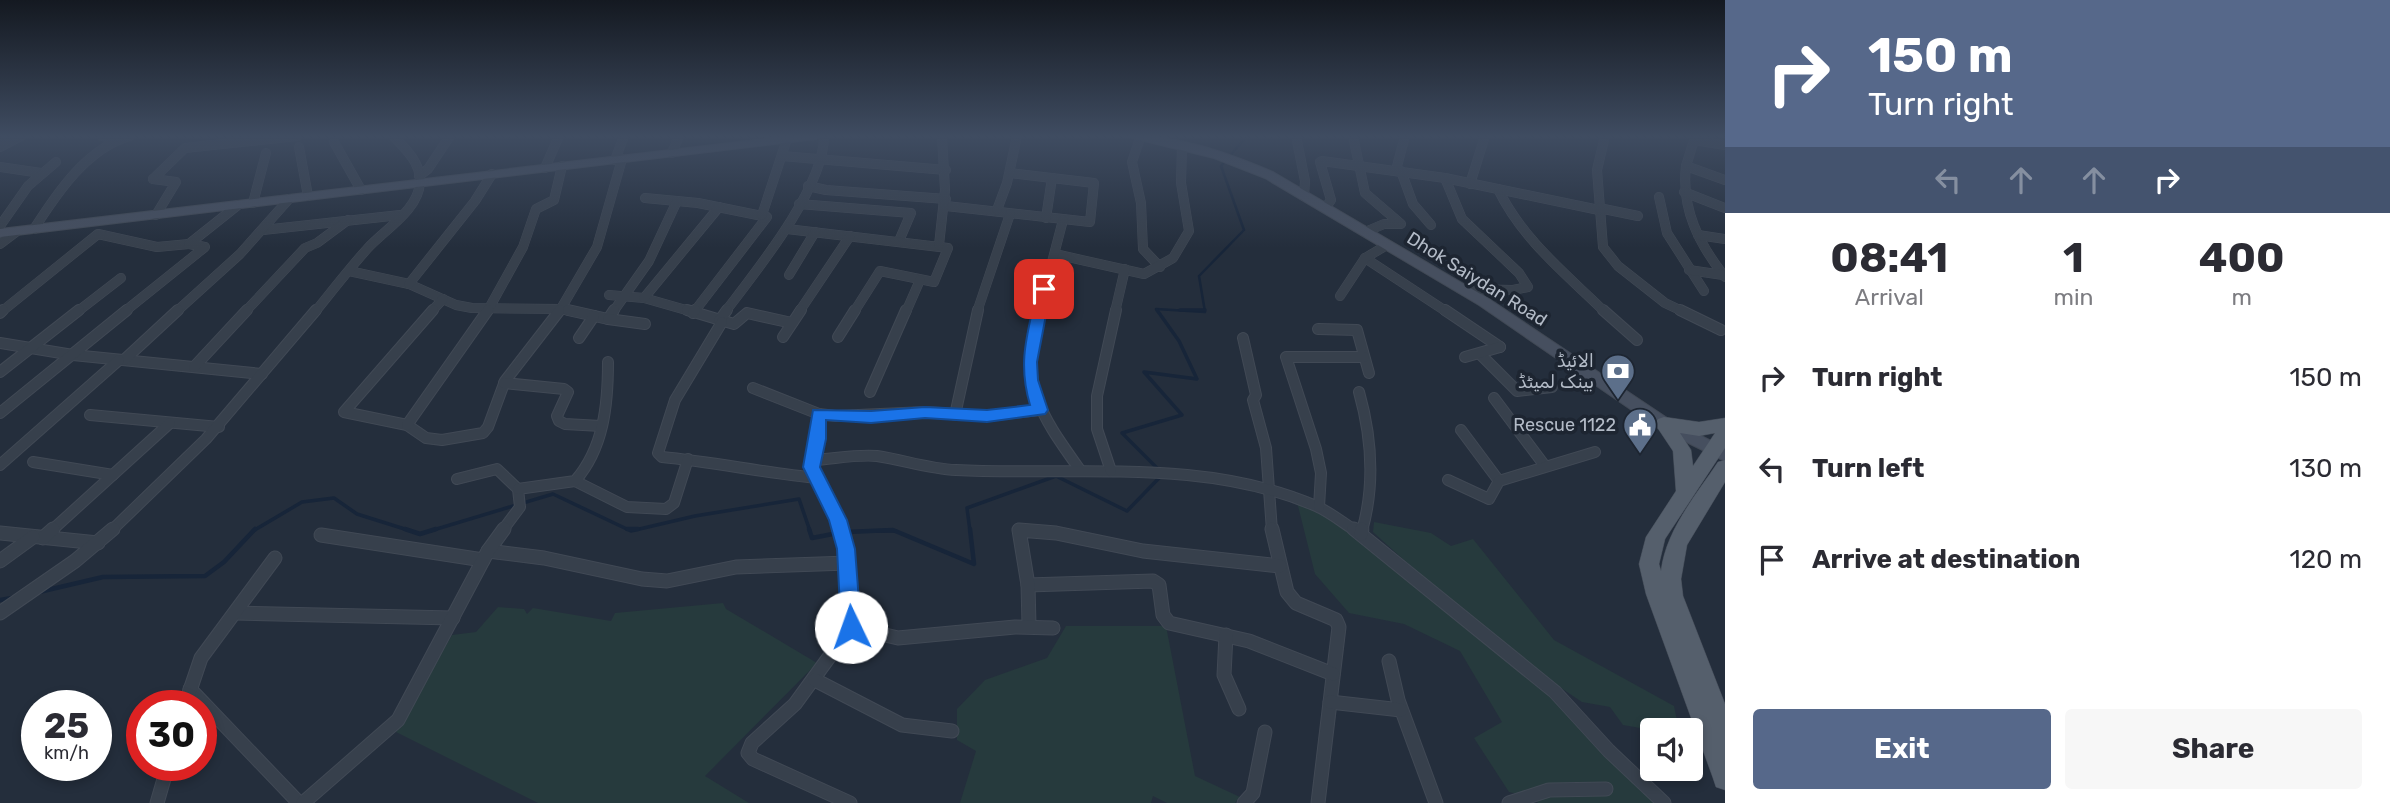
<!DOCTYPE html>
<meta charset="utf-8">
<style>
:root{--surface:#fff;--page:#f7f7f7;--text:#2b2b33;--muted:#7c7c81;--accent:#56688a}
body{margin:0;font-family:Rubik,Vazirmatn,sans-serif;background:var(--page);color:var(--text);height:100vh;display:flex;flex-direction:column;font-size:26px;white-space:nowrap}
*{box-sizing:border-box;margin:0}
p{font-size:23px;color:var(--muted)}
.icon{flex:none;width:38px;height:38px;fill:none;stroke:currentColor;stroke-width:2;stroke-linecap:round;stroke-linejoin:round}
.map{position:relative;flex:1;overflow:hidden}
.drawer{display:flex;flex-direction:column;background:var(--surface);width:665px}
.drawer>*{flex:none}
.hud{background:#56688a;color:#fff;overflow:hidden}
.tools{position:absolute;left:1640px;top:718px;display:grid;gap:14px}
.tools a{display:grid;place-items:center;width:63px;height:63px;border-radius:7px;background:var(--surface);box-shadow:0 4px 10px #0003;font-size:35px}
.speed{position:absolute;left:21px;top:690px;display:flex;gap:14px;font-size:35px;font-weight:700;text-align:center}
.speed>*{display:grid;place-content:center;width:91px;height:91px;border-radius:50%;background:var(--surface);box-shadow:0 4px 10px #0003;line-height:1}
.speed small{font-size:18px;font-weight:400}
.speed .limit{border:10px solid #d22;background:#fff;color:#111}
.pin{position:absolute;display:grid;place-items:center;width:60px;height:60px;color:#fff;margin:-30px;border-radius:14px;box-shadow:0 4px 10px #0006}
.me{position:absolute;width:77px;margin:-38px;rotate:357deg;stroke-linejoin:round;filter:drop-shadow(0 0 5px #0008)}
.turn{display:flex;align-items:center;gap:24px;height:147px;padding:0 28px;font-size:32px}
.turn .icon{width:91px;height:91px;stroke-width:2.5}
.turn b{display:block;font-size:49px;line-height:60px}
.lanes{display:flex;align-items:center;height:66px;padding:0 28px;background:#0003;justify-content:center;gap:35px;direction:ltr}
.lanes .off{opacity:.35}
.eta{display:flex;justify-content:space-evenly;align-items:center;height:119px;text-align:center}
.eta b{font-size:42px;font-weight:700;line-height:49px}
.cta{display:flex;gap:14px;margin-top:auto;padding:14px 28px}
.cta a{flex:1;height:80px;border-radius:7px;background:var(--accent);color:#fff;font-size:28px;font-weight:700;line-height:80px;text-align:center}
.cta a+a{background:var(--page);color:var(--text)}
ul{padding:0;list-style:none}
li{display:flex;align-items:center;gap:21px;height:91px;padding:0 28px}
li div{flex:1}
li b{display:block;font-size:26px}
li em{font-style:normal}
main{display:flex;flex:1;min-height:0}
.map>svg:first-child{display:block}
.green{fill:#263a3d}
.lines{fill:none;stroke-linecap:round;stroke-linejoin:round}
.stream-far2{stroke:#172539;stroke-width:2.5}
.stream-far1{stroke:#172539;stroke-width:3.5}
.stream{stroke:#172539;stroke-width:4.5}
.street-far2-casing{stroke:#414955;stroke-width:10}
.street-far1-casing{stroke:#414955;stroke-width:12}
.street-casing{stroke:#414955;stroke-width:15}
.secondary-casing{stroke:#414955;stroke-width:2}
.primary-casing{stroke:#414955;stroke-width:1}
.street-far2{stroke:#37404c;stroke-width:9}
.street-far1{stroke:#37404c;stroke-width:10}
.street{stroke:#37404c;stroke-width:13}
.secondary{fill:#464f5f;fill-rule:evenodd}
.primary{fill:#555f6c;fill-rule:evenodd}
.route{fill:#1a73e8;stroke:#114b97;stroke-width:2}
.labels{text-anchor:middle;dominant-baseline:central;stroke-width:7;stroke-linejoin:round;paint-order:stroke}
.street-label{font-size:18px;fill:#b3bbc7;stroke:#1d2531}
.poi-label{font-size:18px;fill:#b3bbc7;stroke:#1d2531;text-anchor:end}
</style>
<main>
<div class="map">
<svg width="1725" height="803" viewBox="0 0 1725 803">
<rect width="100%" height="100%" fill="#242e3c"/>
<g class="green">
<path d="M1296 498 1350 529 1544 688 1659 803H1538L1534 798 1509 792 1474 738 1502 722 1460 651 1404 624 1349 613 1315 574Z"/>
<path d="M1374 522 1431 533 1451 546 1473 539 1554 640 1674 706 1679 730H1652L1623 725 1610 707 1582 702 1561 688 1460 611 1373 532Z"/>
<path d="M723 603 726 609 817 663 705 776 749 803H538L396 732 452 635 476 632 498 607 524 609 527 614 533 608 611 621 615 613Z"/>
<path d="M1066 626H1166L1195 776 1240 797 1235 803H1167L1153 796 1151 803H960L976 751 957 740V709L985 680 1047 658Z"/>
</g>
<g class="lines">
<path class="stream-far2" d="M1158 312 1156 309 1205 312 1199 276 1244 230 1221 166 1247 136"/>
<g class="stream-far1">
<path d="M1157 310 1179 341 1197 379 1144 372 1182 415 1122 433 1159 470"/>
<path d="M1180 310H1205"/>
<path d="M253 531 302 502 334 498 357 514 411 531"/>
<path d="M430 531 553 494 631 531 695 516 799 499 810 531"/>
<path d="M867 531H896"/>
<path d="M970 531 967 508 1056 476 1127 511 1161 476"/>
</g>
<g class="stream">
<path d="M405 529 420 534 436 529"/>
<path d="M627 529H638"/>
<path d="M809 529 812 538 838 533"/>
<path d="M846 532 893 530 974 564 970 529"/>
<path d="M39 592 103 577 205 576 224 562 255 529"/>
<path d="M0 600 12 598"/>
</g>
<g class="street-far2-casing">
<g id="street-far2">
<path d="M102 136 116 140"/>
<path d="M1296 136 1305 181 1304 196"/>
<path d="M1605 136 1597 170 1603 247 1618 266 1665 303 1684 312"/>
<path d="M0 138 5 136"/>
<path d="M1140 138 1132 162 1141 203 1143 249 1160 267"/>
<path d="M1354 141 1365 193 1401 224H1384L1365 232"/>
<path d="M334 142 361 190"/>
<path d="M0 147 21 136"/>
<path d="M299 147 308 196"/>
<path d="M672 153 679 136"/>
<path d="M782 156 946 170"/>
<path d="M615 160 624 136"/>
<path d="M1686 166 1694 140 1725 145"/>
<path d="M0 167 41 173"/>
<path d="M545 168 559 136"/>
<path d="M1396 170 1405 136"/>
<path d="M1401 171 1413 204 1431 225"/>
<path d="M419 176 428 169 450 136"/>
<path d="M1445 178 1462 219 1519 273 1528 287 1513 290 1461 289"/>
<path d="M153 179 185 148 297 136"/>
<path d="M153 179 176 182 156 215"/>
<path d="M1725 180 1686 166C1681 209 1699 244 1725 277"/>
<path d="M1470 184 1485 136"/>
<path d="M808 186 826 190 946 199"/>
<path d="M1498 189C1522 239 1566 274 1605 312"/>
<path d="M1684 192 1725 208"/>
<path d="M1659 197 1667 233 1704 291"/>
<path d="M645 198 698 203 767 217 694 312"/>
<path d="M253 203 266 153"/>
<path d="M799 204 911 213 899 241"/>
<path d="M946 206 1090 222 1094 183 1010 173"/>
<path d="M1325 208 1331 200 1320 162 1322 161 1445 178 1599 210"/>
<path d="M1599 208 1638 216"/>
<path d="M997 210 1007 183 1017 136"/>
<path d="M762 215 787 139"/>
<path d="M1046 218 1052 178"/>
<path d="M0 226 28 186 56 162"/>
<path d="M34 229C57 193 87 148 130 136"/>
<path d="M787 229 948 248 934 282 880 271 854 312"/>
<path d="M263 230 400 215"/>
<path d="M1698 235 1725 239"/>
<path d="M0 244 16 232"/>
<path d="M939 245 945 190 942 136"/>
<path d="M1055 254 1144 274 1173 258 1189 231 1181 183 1182 146"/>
<path d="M1365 258 1447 312"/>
<path d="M1689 270 1723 275"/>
<path d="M349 271 409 284 456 305 472 308 561 309 576 312"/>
<path d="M789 275 815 232"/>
<path d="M409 284 475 201 492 174"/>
<path d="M609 295 644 298 693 312"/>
<path d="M1340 296 1365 258 1387 245"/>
<path d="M644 298 719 207"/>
<path d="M1 312 98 234 157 247 189 244"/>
<path d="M77 312 121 278"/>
<path d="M124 312 205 247 189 244 238 205"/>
<path d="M176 312 240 254 289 199"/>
<path d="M245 312 305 248 317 243 348 220"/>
<path d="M315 312C332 291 349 269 367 249 384 230 419 210 420 182 421 163 405 148 393 136"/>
<path d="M431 312 443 299"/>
<path d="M487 312 523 247 536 209 554 200 562 166"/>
<path d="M559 312 597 247 622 159"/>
<path d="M613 312 649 261 677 201"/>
<path d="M725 312C757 270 824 188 824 136"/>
<path d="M799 312 850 236"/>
<path d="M906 312 920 280"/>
<path d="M977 312 1010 214"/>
<path d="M1039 312 1063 220"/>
<path d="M1115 312 1125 269"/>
</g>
</g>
<g class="street-far1-casing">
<g id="street-far1">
<path d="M433 310 344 412 407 425 426 438 442 440 483 433 488 427 505 381 560 310"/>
<path d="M568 310 608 319 614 310"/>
<path d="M687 310 734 324 747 313 792 323"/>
<path d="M1039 310C1020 386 1038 411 1080 470"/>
<path d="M1445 310 1500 347"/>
<path d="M1603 310 1637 340"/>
<path d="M1680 310 1721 330"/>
<path d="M0 313 3 310"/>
<path d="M693 313 695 310"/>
<path d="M608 319 645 324"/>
<path d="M719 321 727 310"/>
<path d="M722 322 675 400 658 453 662 457C714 462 765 473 817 478"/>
<path d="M1318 329 1357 330 1369 373"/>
<path d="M783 337 801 310"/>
<path d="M838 337 855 310"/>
<path d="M579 338 594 316"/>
<path d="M1243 338 1256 395 1253 400 1266 448 1272 531"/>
<path d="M0 343 73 355 262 374"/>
<path d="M1480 354 1517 391 1552 387"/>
<path d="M1465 357 1500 347"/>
<path d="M124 360 178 310"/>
<path d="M194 367 247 310"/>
<path d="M0 372 79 310"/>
<path d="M504 383 564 389 568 392 557 416 559 421 565 424 601 426"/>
<path d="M753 388 819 414 836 416 925 412 987 416 1040 410"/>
<path d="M870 392 906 310"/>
<path d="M1359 392C1372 438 1375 485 1362 531"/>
<path d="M1494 398 1545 466"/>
<path d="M0 413 127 310"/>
<path d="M819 414 818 440 812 467 841 531"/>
<path d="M90 415 219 427"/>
<path d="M955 415 978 310"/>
<path d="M407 425 488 310"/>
<path d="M1461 430 1499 481"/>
<path d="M813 460C833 459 857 454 877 456 904 460 929 469 956 470 1075 476 1203 457 1316 506 1330 512 1343 523 1356 531"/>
<path d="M33 462 113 475"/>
<path d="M0 465 119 360"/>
<path d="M1111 471 1097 429V396L1116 310"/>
<path d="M457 479 497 469 518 489 520 507 502 531"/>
<path d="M1448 480 1489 499 1499 481 1595 452"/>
<path d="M575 481 627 507 666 509 674 503 688 459"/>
<path d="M518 489 575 481C604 448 608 404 608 362"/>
<path d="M1319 507 1321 473 1316 449 1286 357H1364"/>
<path d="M51 531 170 423"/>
<path d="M111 531 206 439 316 310"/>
<path d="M1019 531H1032"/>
</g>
</g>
<g class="street-casing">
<g id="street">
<path d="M841 529 846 549 851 627 795 704 752 743 748 753 753 759 850 803"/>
<path d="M1272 529 1287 592 1296 603 1336 620 1339 627 1318 803"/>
<path d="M1354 529 1555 692 1609 751 1664 803"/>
<path d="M0 533 98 543"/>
<path d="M1361 534 1362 529"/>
<path d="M321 535 483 560"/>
<path d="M43 538 53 529"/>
<path d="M488 551 544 558 642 579 667 581 736 567 848 563"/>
<path d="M0 561 33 537"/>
<path d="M1028 585 1153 581 1159 585 1163 615 1169 623 1249 641 1333 674"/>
<path d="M0 613 75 561 113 529"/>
<path d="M235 613 453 618"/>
<path d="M1029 625 1028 585 1019 530 1056 533 1143 551 1280 566"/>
<path d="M851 627 898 638 1015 627 1053 628"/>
<path d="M1226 635 1224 675 1239 709"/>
<path d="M1389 661 1398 700 1436 803"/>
<path d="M815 680 902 725 952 731"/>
<path d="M190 689 299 803"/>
<path d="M1330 702 1401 710"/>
<path d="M185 705 201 658 275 558"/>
<path d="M157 803 168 765"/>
<path d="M303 803 398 720 488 551 504 529"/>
<path d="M1244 803 1253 793 1265 732"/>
<path d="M1509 803 1549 790 1606 789"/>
</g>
</g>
<g class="secondary-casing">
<g id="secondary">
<path d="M789 136H822L816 139 0 237V229Z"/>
<path d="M1124 136C1174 133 1228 153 1273 172L1489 299 1670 420 1725 448V461L1658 428 1479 305 1265 178 1214 158Z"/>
</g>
</g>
<g class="primary-casing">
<path id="primary" d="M1664 417 1699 422 1725 418V448L1665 539 1659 564 1661 571C1666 530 1696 495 1718 462L1725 460V482L1687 545 1681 579 1683 596 1725 704V790L1716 787 1713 778 1646 594 1639 564 1646 537 1676 491 1673 451 1655 424 1658 419ZM1680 433 1699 436 1715 433 1693 466 1691 450Z"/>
</g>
<use href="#street-far2" class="street-far2"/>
<use href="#street-far1" class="street-far1"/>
<use href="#street" class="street"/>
<use href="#secondary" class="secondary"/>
<use href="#primary" class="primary"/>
</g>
<linearGradient id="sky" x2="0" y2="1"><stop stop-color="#141921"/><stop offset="0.55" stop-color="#3f4c61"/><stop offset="1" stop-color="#3f4c61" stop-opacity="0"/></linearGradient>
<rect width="1725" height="248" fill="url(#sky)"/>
<path class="route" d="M1044 285 1051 289 1037 362 1038 380 1048 410 1045 414 987 422 925 418 871 423 826 420V439L820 467 847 520 855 549 861 627 858 633 851 636 844 633 841 627 837 549 829 520 803 467 813 410 871 411 925 407 987 410 1030 405C1017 361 1028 333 1037 289Z"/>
<defs>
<g id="bank-pin" transform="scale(1.75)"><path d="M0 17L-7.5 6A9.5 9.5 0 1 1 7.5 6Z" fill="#5c6f8a" stroke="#1d2531"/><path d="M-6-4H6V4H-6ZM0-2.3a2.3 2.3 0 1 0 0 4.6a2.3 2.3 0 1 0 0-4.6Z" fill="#fff"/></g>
<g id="civic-pin" transform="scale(1.75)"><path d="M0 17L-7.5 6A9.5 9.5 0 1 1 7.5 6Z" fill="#5c6f8a" stroke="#1d2531"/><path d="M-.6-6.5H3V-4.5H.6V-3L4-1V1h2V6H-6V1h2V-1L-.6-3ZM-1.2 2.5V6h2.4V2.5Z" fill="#fff"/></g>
</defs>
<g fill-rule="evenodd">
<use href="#bank-pin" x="1618" y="371"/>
<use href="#civic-pin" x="1640" y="425"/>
</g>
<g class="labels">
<g class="street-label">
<text transform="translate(1477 279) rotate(32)">Dhok Saiydan Road</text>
</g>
<g class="poi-label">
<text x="1594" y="361">الائیڈ<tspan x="1594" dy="21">بینک لمیٹڈ</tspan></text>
<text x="1616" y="425">Rescue 1122</text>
</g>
</g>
</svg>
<div class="tools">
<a><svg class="icon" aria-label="sound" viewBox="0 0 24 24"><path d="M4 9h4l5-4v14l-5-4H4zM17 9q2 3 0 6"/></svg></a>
</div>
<div class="speed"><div>25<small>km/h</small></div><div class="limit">30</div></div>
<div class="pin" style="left:1044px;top:289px;background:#d93025"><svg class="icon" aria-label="arrive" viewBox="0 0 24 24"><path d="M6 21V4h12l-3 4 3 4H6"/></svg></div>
<svg class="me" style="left:851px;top:627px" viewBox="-20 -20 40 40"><circle r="19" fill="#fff"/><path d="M0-13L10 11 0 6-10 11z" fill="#1a73e8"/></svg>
</div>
<section class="drawer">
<div class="hud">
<div class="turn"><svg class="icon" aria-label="right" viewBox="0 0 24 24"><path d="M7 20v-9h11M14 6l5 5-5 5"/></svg><div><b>150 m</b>Turn right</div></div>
<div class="lanes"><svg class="icon off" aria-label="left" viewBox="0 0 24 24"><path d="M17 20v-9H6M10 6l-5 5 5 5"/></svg><svg class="icon off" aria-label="ahead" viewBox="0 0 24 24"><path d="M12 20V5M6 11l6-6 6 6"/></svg><svg class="icon off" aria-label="ahead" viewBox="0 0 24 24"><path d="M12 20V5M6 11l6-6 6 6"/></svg><svg class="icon" aria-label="right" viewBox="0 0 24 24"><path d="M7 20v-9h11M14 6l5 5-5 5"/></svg></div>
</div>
<div class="eta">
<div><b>08:41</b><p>Arrival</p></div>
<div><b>1</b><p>min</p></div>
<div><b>400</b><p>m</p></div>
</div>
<ul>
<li><svg class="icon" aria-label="right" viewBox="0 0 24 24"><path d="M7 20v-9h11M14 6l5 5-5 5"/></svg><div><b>Turn right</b></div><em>150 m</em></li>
<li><svg class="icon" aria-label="left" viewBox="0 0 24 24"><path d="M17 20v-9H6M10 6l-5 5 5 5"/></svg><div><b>Turn left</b></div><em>130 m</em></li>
<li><svg class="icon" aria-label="arrive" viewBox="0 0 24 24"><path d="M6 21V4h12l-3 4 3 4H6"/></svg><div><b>Arrive at destination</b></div><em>120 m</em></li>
</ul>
<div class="cta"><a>Exit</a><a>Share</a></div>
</section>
</main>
